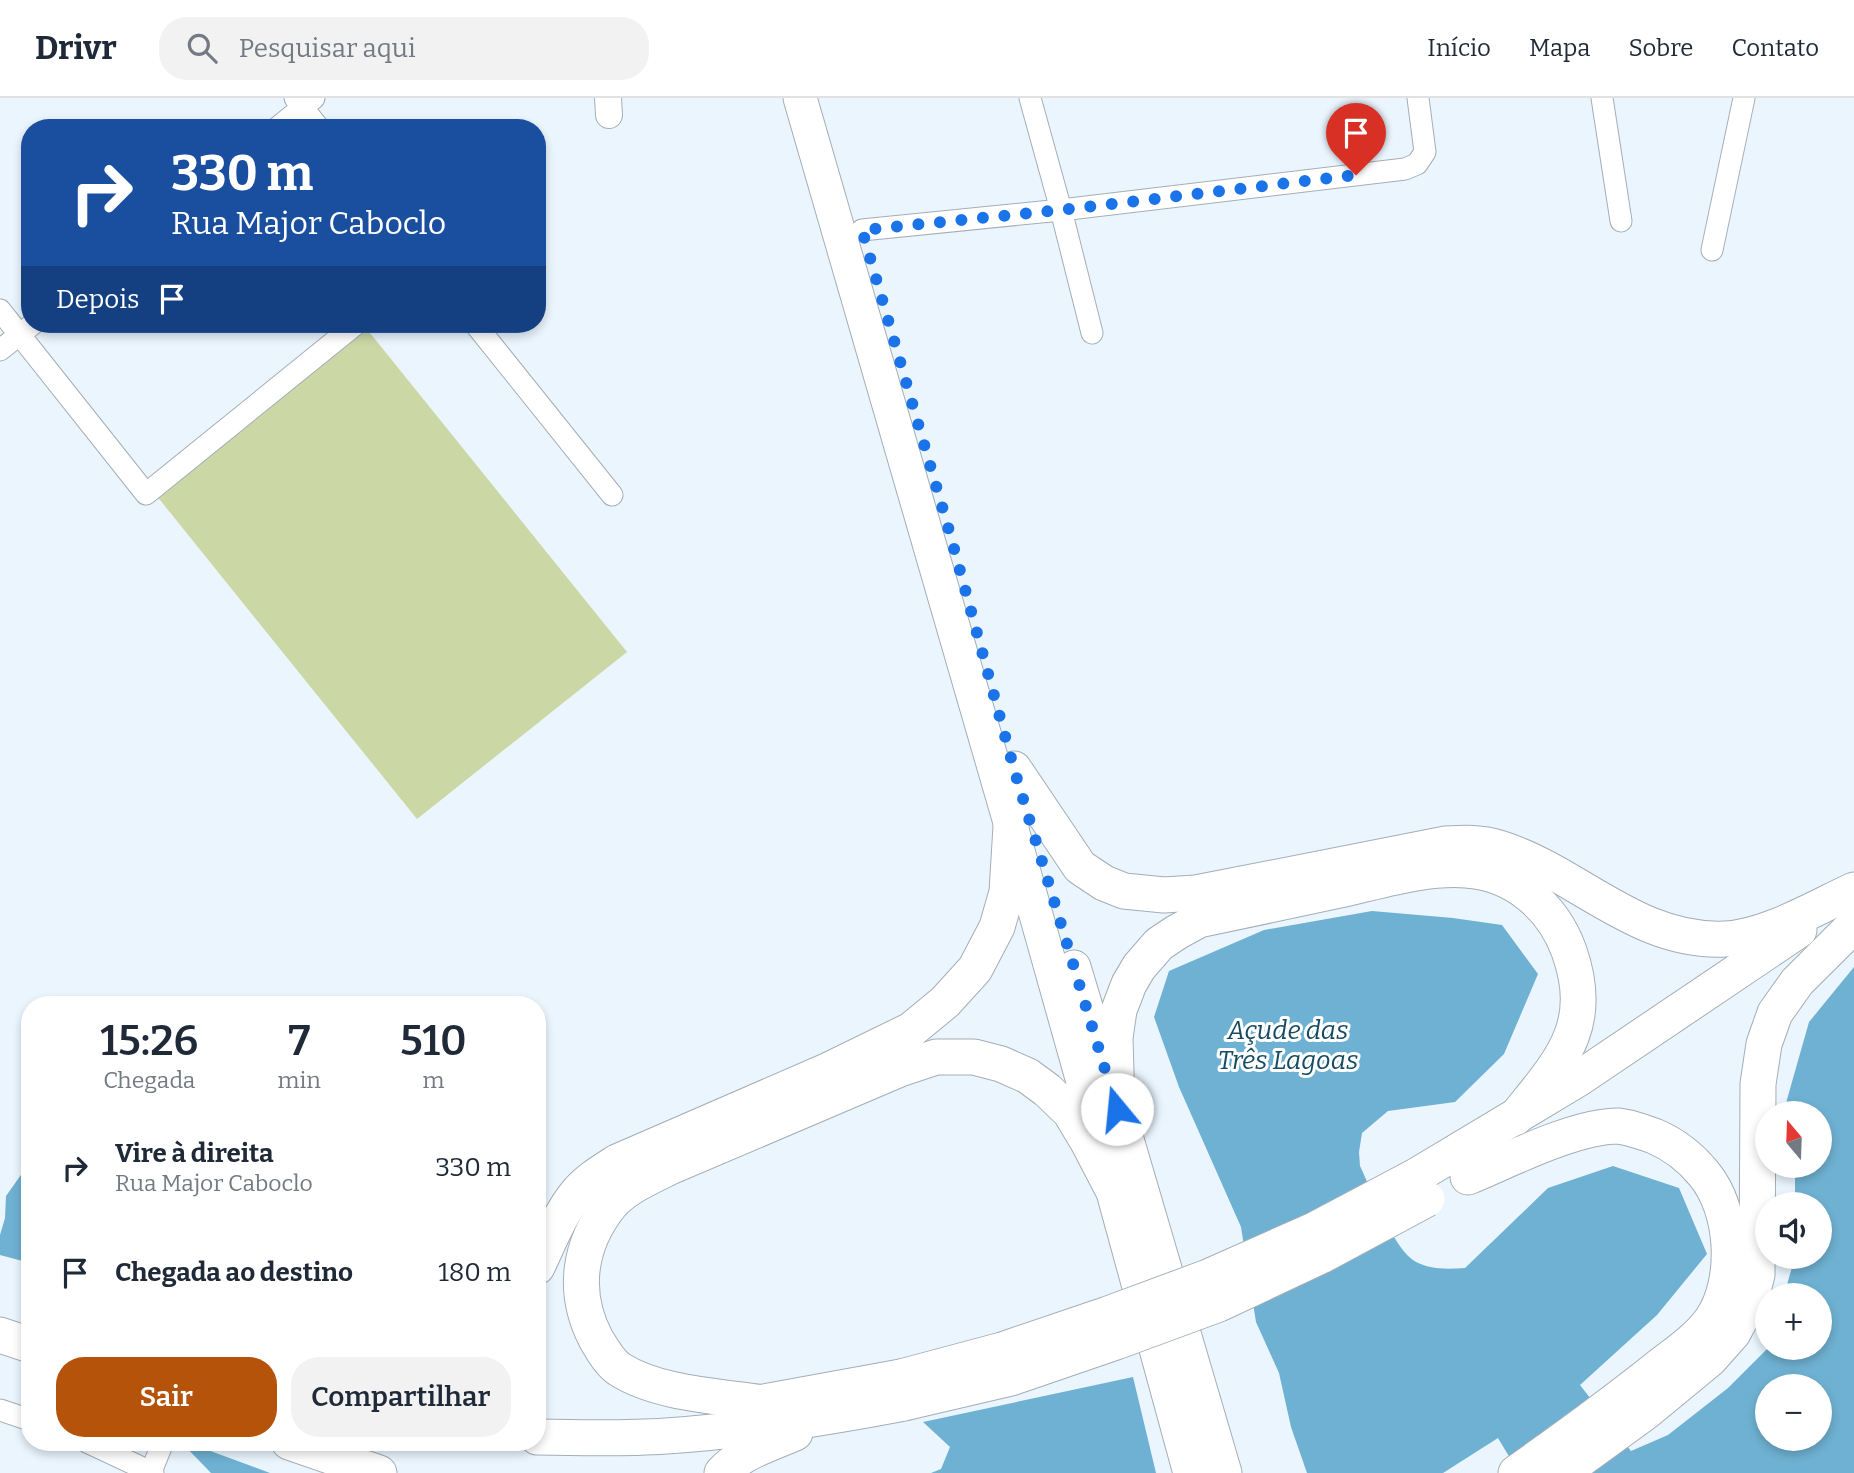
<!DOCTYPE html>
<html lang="pt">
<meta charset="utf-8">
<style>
:root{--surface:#fff;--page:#f2f2f3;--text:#1f2937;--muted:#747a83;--line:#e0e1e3;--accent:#b45309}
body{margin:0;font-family:Bitter,serif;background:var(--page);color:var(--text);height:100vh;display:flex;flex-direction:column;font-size:26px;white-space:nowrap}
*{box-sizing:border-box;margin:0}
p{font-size:23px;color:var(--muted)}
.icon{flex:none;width:38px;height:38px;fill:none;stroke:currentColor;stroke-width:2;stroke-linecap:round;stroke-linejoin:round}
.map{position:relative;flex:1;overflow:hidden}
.panel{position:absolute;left:21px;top:898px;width:525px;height:455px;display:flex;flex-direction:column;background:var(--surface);border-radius:28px;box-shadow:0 4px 10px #0003}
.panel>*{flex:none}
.guide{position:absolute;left:21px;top:21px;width:525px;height:214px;border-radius:28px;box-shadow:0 4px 10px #0003;background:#1a4fa0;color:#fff;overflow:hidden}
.needle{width:46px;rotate:341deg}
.buttons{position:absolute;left:1755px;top:1003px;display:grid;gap:14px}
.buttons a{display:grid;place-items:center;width:77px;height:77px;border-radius:50%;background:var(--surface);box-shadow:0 4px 10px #0003;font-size:35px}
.pin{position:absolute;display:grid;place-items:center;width:60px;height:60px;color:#fff;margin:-72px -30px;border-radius:50% 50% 50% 0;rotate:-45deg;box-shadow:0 0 7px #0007}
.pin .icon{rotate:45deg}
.me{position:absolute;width:77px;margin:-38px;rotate:343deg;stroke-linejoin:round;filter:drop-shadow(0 0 5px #0008)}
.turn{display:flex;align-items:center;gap:24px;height:147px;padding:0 35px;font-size:32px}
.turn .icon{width:91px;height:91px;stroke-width:2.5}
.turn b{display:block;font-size:49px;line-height:60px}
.then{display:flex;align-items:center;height:66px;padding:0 35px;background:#0003;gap:14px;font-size:26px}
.eta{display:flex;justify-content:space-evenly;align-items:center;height:119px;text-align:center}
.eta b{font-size:42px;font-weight:600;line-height:49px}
.action{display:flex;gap:14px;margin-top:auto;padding:14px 35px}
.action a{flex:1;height:80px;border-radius:28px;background:var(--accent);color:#fff;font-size:28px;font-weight:600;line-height:80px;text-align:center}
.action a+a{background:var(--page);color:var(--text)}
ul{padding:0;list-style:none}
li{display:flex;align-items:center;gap:21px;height:105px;padding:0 35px}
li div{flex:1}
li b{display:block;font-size:26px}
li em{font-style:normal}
header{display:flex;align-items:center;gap:42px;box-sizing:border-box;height:98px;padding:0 35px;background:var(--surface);border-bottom:2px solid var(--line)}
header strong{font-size:33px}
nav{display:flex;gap:38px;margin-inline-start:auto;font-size:24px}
.search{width:490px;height:63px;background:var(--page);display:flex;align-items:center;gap:18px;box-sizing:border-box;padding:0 24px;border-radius:28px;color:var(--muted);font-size:26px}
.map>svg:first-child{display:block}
.green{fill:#ccd7a6}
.water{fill:#6fb1d2;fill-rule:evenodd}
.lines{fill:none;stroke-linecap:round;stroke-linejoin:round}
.minor-casing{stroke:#a4aeb6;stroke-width:23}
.tertiary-casing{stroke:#a4aeb6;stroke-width:28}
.primary-casing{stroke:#a4aeb6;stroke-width:35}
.trunk-casing{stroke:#a4aeb6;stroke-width:37}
.minor{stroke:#fff;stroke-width:21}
.tertiary{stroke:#fff;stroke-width:26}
.primary{stroke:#fff;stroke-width:33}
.trunk{stroke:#fff;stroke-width:35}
.trunk-bridge-casing{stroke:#a4aeb6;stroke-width:37;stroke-linecap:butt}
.trunk-bridge{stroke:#fff;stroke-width:35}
.route{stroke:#1a73e8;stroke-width:12;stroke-dasharray:0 21.6}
.labels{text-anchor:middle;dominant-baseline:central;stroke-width:6;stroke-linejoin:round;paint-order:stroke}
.water-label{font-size:26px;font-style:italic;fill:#164b63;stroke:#fff}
</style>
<header>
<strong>Drivr</strong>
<div class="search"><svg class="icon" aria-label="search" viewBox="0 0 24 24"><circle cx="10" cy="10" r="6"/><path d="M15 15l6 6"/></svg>Pesquisar aqui</div>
<nav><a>Início</a><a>Mapa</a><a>Sobre</a><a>Contato</a></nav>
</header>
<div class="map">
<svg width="1854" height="1375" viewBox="0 0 1854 1375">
<rect width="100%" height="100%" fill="#eaf5fe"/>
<path class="green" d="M366 230 627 554 417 721 156 397Z"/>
<g class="water">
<path d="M1372 813 1453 820 1502 827 1538 876 1504 956 1455 1004 1388 1013 1362 1035 1359 1054 1360 1068C1372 1093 1393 1151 1416 1164 1432 1172 1448 1171 1465 1170L1548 1090 1613 1068 1679 1090 1707 1156 1657 1217 1580 1287 1631 1353 1668 1337 1728 1290 1768 1250H1820V1197H1784L1795 1159 1820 1158V1106H1795V1068H1820V1015H1788L1786 1005 1809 924 1854 869V1375H1519L1498 1340 1443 1375H1307L1291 1329 1279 1275 1256 1224 1241 1129 1179 989 1154 919 1169 873 1264 832ZM1768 1288H1820V1340H1768Z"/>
<path d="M30 1072V1165L0 1157V1137L5 1120 6 1098 23 1074Z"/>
<path d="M1133 1279 1156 1375H931L941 1371 950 1349 923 1324Z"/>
<path d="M181 1344H186L270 1375H211Z"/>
</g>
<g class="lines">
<g class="minor-casing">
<g id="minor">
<path d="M295 0 319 30"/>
<path d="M1030 0 1061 112 1092 235"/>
<path d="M1602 0 1621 123"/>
<path d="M277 30 314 0"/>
<path d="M862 132 1061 112 1405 71 1417 66 1425 54 1418 0"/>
<path d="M1712 152 1744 0"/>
<path d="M0 212 146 396 356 226"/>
<path d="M475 226 612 397"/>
<path d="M0 252 33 226"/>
<path d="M0 1312 30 1322"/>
<path d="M87 1344 153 1375"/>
<path d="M151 1374 163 1344"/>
</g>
</g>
<g class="tertiary-casing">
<path id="tertiary" d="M608 0 609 17"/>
</g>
<g class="primary-casing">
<g id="primary">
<path d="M800 0 1011 728 1105 1062"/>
<path d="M1074 869 1111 992"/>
</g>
</g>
<g class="trunk-casing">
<g id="trunk">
<path d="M1014 671 1080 769 1104 785 1124 793 1164 797 1196 795 1446 746C1464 745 1482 744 1499 750 1577 774 1636 845 1725 841 1765 840 1817 809 1854 792"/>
<path d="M1416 1078 1578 981 1799 832"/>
<path d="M1468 1079C1509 1062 1575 1028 1618 1028 1630 1029 1642 1034 1654 1038 1673 1046 1691 1060 1704 1076 1734 1112 1738 1182 1712 1221 1698 1241 1675 1256 1656 1271 1611 1307 1564 1341 1516 1375"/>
<path d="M537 1169C549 1144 559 1117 577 1095 588 1082 603 1073 617 1064L829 972 911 932 945 904 975 871 997 829 1007 794 1011 728"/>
<path d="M0 1237 30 1247"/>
<path d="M764 1305C718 1298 658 1296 619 1271 609 1264 602 1251 596 1241 572 1195 578 1147 611 1106 626 1089 650 1079 670 1069L900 971 936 959H974L1001 966 1028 978 1047 992 1070 1014 1088 1044 1114 1094 1191 1375"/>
<path d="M753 1306 901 1279"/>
<path d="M537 1339C580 1340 623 1341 666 1338 746 1333 825 1320 904 1305"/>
<path d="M289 1344 379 1375"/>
<path d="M722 1375C741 1354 770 1346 795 1335"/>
<path d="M1224 1375 1117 1011 1115 940 1119 912 1129 886 1139 869 1159 846 1177 834 1199 822C1246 812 1293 802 1340 792 1381 783 1424 769 1466 772 1515 775 1553 809 1569 853 1596 929 1560 964 1515 1020"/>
<path d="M1562 1375 1647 1313 1710 1261 1733 1235 1750 1203 1757 1177 1758 986 1764 946 1775 915 1797 884 1854 827"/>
</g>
</g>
<use href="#minor" class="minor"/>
<use href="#tertiary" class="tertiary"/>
<use href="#primary" class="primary"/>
<use href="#trunk" class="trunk"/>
<g class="trunk-bridge-casing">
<g id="trunk-bridge">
<path d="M901 1279 1002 1252 1108 1216 1208 1179 1314 1132 1416 1078"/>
<path d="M904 1305 1011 1280 1116 1244 1219 1206 1321 1158 1427 1101"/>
</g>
</g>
<use href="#trunk-bridge" class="trunk-bridge"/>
</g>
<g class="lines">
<path class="route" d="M1117 1011 1014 671 950 436 862 132 1061 112 1356 77"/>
</g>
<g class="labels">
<g class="water-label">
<text x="1288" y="932">Açude das<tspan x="1288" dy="30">Três Lagoas</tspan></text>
</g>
</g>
</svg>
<div class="buttons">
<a><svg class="needle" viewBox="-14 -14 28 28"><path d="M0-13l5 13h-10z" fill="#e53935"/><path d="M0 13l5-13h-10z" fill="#747a83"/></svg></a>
<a><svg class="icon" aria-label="sound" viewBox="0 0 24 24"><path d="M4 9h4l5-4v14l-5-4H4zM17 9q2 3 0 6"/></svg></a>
<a>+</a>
<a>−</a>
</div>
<div class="pin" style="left:1356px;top:77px;background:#d93025"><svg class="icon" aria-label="arrive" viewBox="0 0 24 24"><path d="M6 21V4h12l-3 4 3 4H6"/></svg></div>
<svg class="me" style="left:1117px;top:1011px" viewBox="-20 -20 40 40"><circle r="19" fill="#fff"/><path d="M0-13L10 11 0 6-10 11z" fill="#1a73e8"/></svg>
<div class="guide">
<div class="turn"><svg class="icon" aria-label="right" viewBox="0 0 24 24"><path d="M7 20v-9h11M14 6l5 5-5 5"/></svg><div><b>330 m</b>Rua Major Caboclo</div></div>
<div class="then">Depois<svg class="icon" aria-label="arrive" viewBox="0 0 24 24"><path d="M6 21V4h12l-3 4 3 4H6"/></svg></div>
</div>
<section class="panel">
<div class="eta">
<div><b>15:26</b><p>Chegada</p></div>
<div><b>7</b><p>min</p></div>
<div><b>510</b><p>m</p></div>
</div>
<ul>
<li><svg class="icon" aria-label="right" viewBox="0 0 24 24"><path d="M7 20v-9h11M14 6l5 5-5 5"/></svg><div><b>Vire à direita</b><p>Rua Major Caboclo</p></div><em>330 m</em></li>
<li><svg class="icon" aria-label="arrive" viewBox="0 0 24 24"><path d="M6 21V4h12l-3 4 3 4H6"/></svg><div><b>Chegada ao destino</b></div><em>180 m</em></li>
</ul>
<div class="action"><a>Sair</a><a>Compartilhar</a></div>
</section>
</div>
